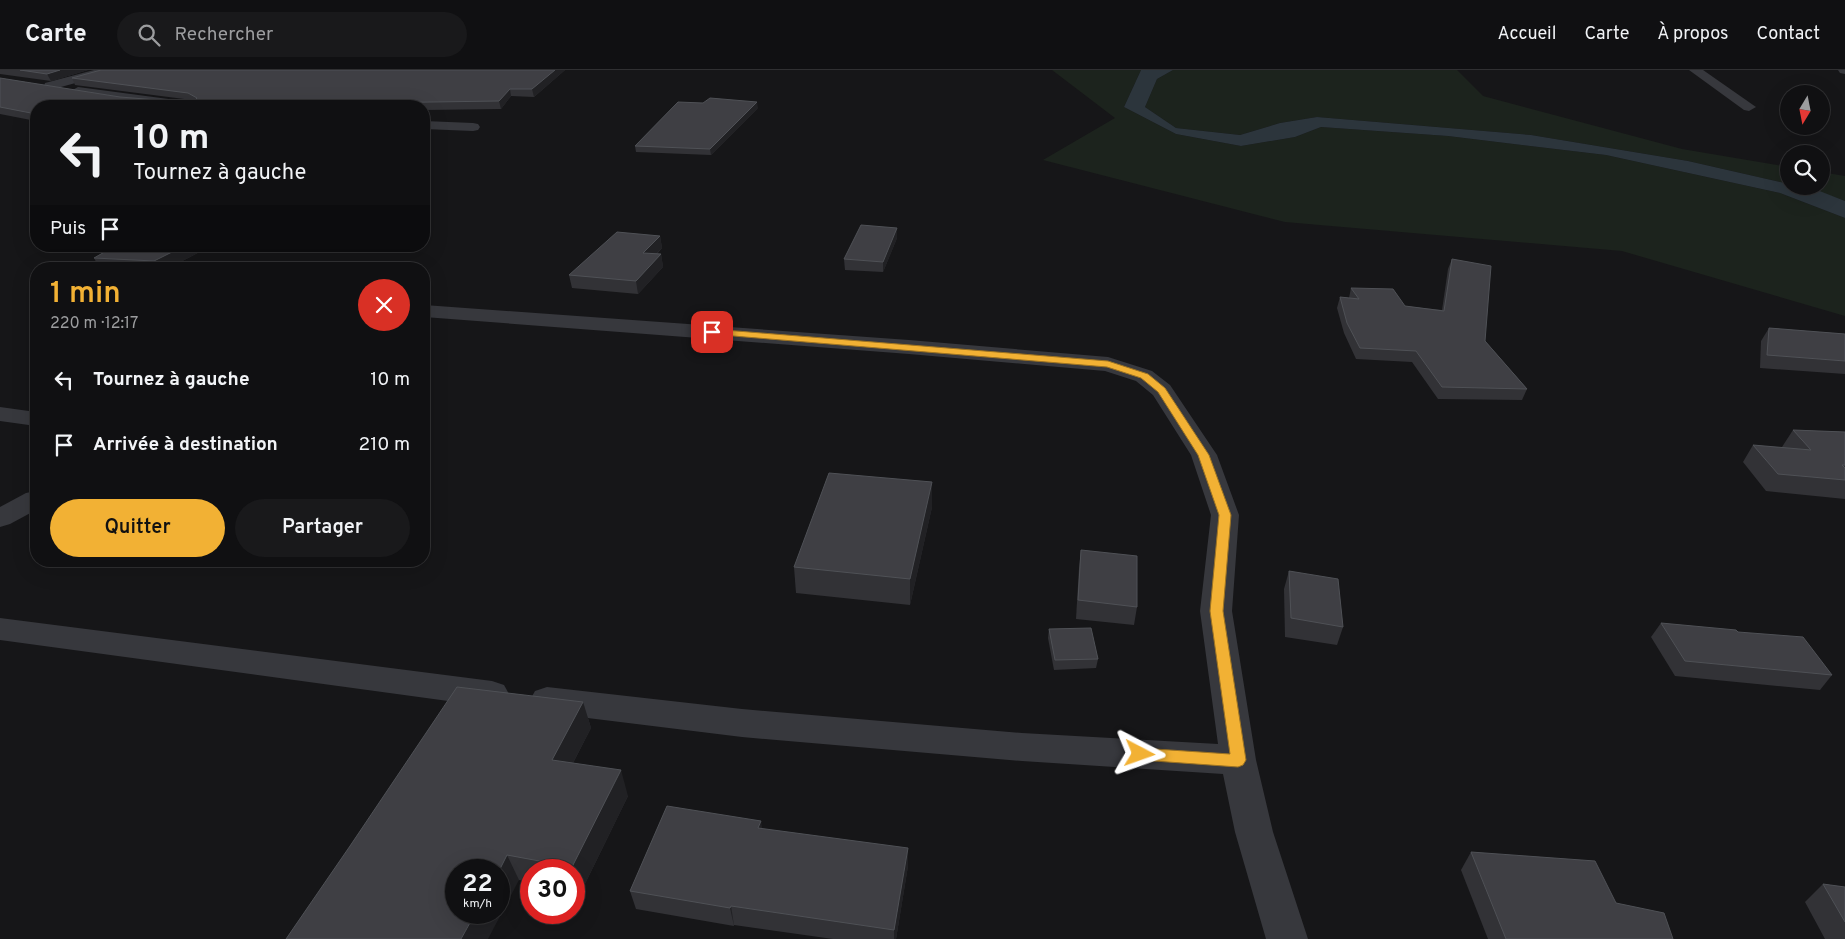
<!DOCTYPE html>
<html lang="fr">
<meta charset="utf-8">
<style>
:root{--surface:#101012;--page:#19191b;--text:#f1f3f6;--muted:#9c9d9f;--line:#303032;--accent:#f2b134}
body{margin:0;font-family:Overpass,sans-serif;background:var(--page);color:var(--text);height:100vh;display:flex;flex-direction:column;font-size:19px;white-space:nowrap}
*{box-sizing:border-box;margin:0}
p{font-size:16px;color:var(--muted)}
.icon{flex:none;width:28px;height:28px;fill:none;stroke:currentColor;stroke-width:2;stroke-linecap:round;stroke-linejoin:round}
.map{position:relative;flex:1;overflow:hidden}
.details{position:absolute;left:30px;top:192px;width:400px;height:305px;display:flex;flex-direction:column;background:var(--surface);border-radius:20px;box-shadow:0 5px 20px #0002,0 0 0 1px var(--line)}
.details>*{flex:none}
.guide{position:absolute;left:30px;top:30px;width:400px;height:152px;border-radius:20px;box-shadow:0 5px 20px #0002,0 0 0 1px var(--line);background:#101012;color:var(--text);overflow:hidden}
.needle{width:32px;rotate:190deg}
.controls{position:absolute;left:1780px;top:15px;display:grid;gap:10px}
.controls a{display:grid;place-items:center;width:50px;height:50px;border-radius:50%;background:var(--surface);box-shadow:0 5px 20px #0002,0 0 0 1px var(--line);font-size:25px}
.speed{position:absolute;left:445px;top:789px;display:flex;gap:10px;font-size:25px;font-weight:700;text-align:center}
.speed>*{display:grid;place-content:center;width:65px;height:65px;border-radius:50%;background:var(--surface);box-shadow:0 5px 20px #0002,0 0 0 1px var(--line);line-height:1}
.speed small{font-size:12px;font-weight:400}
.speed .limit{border:8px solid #d22;background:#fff;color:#111}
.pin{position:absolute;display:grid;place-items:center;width:42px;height:42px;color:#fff;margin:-21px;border-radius:10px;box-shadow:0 2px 8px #0006}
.me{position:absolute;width:55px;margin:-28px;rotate:94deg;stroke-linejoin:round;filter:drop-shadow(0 0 4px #0008)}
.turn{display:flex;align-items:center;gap:18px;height:105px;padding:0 20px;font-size:22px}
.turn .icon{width:65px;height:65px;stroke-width:2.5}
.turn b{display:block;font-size:35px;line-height:42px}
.then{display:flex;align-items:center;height:48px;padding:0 20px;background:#0003;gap:10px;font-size:19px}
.round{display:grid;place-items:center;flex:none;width:52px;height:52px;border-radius:26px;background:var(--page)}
.overview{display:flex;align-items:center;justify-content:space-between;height:85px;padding:0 20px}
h1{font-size:30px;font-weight:600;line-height:38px;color:var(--accent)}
.button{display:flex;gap:10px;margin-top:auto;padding:10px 20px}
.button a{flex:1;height:58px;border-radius:30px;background:var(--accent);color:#111;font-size:20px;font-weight:600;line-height:58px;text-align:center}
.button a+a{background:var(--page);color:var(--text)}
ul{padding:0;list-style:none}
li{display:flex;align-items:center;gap:15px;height:65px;padding:0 20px}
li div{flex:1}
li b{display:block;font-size:19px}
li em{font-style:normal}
header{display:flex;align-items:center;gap:30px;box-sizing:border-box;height:70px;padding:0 25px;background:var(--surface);border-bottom:1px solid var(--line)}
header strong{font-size:24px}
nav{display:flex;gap:28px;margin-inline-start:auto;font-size:18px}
.search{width:350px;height:45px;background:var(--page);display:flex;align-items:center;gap:12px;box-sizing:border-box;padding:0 18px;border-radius:28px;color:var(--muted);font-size:19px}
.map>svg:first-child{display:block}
.green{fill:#1c231d}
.water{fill:#2c353c}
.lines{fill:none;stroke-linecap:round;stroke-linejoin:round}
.minor{fill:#37383d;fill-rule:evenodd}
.wall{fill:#323236}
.shaded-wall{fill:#212124}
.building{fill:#3f3f44;stroke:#4f5156}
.route{fill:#f2b134;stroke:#9d7322}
</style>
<header>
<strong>Carte</strong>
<div class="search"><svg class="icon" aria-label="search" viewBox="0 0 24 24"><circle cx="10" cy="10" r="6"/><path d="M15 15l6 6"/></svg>Rechercher</div>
<nav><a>Accueil</a><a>Carte</a><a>À propos</a><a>Contact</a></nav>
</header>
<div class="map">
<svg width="1845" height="869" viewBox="0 0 1845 869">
<rect width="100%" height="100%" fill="#161618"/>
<g class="green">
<path d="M1052 0H1141L1124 37 1176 64 1241 76 1295 67 1321 57 1448 66 1606 85 1780 123 1845 148V246L1622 181 1285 152 1043 90 1115 48Z"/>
<path d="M1173 0H1457L1483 26 1682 79 1789 97V114L1688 91 1531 65 1317 47 1280 53 1240 65 1176 58 1145 37 1157 9Z"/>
<path d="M1821 102 1845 106V131L1817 121 1799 116H1821Z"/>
</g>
<path class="water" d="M1141 0H1173L1157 9 1145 37 1176 58 1240 65 1280 53 1317 47 1531 65 1688 91 1789 114V116L1817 120 1845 131V148L1780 123 1606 85 1448 66 1321 57 1295 67 1241 76 1176 64 1124 37Z"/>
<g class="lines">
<g class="minor">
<path d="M94 0H114L112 3 50 20 44 16 45 13Z"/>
<path d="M1689 0H1703L1756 37 1749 41 1744 40Z"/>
<path d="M1838 0H1845V4L1840 3Z"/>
<path d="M78 17 191 32 198 36H162L73 24 71 21Z"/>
<path d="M424 51 473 53 478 54 480 57 478 60 473 61 424 59Z"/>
<path d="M424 235 909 270 1108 287 1152 301 1170 315 1217 385 1239 445 1232 541 1256 690 1273 762 1308 869H1266L1235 762 1223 704 1022 691 742 667 547 643 535 639 530 630 535 621 547 617 742 639 1022 663 1218 674 1200 541 1211 445 1191 385 1153 325 1136 311 1105 301 909 284 424 247Z"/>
<path d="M0 337 36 342V356L0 351Z"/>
<path d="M36 421V440L10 454 0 457V437L26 423Z"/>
<path d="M0 548 492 611 504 615 509 624 504 633 492 637 0 570Z"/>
</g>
</g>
<g class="wall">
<path d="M0 0H88L51 11 0 4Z"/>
<path d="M101 0H565L534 27 511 26 501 39 424 40V36H36V51L0 44V8L120 27 170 31 192 30 75 15 72 8Z"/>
<path d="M758 38 711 85 636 82 635 76Z"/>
<path d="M897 158V168L883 202 845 200 844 189Z"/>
<path d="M660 166 662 178 657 184H661L663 197 638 224 572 218 569 205Z"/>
<path d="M115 176H211L167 199H100L94 188Z"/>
<path d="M1452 189 1485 271 1527 319 1522 330 1438 329 1412 292 1356 289 1344 263 1337 238 1340 227 1349 228 1351 218 1405 236 1442 240 1448 199Z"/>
<path d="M1769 258 1845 264V304L1760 298 1761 271Z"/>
<path d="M1793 360 1845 362V429L1766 421 1743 392 1753 375 1783 378 1782 377Z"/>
<path d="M932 437 910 535 796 523 794 497Z"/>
<path d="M1081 480 1137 537 1134 555 1076 549 1079 498Z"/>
<path d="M1289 501 1343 557 1337 575 1285 567 1284 519Z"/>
<path d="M1661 553 1738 562 1832 605 1820 620 1675 606 1651 567Z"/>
<path d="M1049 559 1098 589 1096 598 1054 600 1048 568Z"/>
<path d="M583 632 591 658 573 693 628 726 581 822 574 821V800H531V813L519 810 286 869Z"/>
<path d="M762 759 908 796 896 869H833L734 855V856L636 839 630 821Z"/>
<path d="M1471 782 1616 833 1673 869H1488L1461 800Z"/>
<path d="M1823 814 1845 817V869H1825L1805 832Z"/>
</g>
<g class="shaded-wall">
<path d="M60 0H88L51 11 47 4Z"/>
<path d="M555 0H565L534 27 532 19Z"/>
<path d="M510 19 511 26 501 39 499 31Z"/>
<path d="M757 32 758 38 711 85 710 79Z"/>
<path d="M897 158V168L883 202V192Z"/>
<path d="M660 166 662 178 645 195 643 183Z"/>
<path d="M184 176H211L167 199H158L154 191Z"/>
<path d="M661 184 663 197 638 224 636 211Z"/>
<path d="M932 412V437L910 535V509Z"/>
<path d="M583 632 591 658 561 716 552 690Z"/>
<path d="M621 700 628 726 581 822 574 802V800H573L572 797Z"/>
<path d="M761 751 764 769 758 758Z"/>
<path d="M908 778V796L896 869H894V860Z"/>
<path d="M507 785 519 810 488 869H461L476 842H499V801Z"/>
<path d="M731 836 734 855V856L730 838Z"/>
</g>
<g class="building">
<path d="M20 0H60L47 4Z"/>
<path d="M101 0H555L532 19H510L499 31 299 34V36H36V44L0 37V8L120 27 170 31 195 30 197 28 188 23 72 8Z"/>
<path d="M710 28 757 32 710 79 635 76 678 32 703 33Z"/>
<path d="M861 155 897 158 883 192 844 189Z"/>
<path d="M617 162 660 166 643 183 661 184 636 211 569 205Z"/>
<path d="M115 176H184L154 191 94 188Z"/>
<path d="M1452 189 1491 196 1485 271 1527 319 1442 317 1416 281 1360 278 1347 253 1340 227 1359 229 1351 218 1393 219 1405 236 1444 241Z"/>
<path d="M1769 258 1845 264V291L1767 285Z"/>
<path d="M1793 360 1845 362V395H1842L1845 398V410L1778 404 1753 375 1811 380Z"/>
<path d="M829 403 932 412 910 509 794 497Z"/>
<path d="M1081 480 1137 486V537L1078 530Z"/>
<path d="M1289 501 1338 509 1343 557 1291 548Z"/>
<path d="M1661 553 1736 560 1738 562 1803 567 1832 605 1685 591Z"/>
<path d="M1091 558 1098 589 1055 590 1049 559Z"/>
<path d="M457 617 583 632 552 690 621 700 572 797 507 785 499 801V800H456V842H476L461 869H286L350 776Z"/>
<path d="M667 736 761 751 758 758 908 778 894 860 731 836 730 838 630 821Z"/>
<path d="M1471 782 1595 791 1616 833 1664 843 1673 869H1506Z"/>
<path d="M1823 814 1845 817V852Z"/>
</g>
<path class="route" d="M712 259 1108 291 1148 304 1165 318 1209 385 1231 445 1223 541 1246 690 1243 695 1238 697 1140 690 1135 689 1132 684 1135 680 1140 678 1230 684 1210 541 1219 445 1198 385 1158 322 1141 308 1107 297 709 264V260Z"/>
</svg>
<div class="controls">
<a><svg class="needle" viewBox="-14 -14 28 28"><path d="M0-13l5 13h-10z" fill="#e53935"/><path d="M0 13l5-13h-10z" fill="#9c9d9f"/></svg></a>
<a><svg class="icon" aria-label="search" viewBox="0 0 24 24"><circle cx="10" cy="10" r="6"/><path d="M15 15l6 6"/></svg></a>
</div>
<div class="speed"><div>22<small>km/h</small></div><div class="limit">30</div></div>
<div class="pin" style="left:712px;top:262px;background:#d93025"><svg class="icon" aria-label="arrive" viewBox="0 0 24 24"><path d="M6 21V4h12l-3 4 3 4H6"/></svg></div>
<svg class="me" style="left:1140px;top:684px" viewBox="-20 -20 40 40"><path d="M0-17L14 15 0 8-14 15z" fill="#f2b134" stroke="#fff" stroke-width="4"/></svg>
<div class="guide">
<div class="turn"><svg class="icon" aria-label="left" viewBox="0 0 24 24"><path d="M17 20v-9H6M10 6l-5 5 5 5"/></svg><div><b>10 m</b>Tournez à gauche</div></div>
<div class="then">Puis<svg class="icon" aria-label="arrive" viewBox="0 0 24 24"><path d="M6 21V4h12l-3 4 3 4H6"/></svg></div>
</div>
<section class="details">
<div class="overview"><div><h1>1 min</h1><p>220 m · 12:17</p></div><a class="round" style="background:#d93025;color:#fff"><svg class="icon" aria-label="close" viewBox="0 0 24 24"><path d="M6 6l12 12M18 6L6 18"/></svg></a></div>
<ul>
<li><svg class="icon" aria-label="left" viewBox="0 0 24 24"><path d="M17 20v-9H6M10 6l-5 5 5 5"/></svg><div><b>Tournez à gauche</b></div><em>10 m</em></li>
<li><svg class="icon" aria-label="arrive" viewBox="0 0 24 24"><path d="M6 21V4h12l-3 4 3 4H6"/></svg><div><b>Arrivée à destination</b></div><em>210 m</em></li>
</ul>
<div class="button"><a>Quitter</a><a>Partager</a></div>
</section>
</div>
